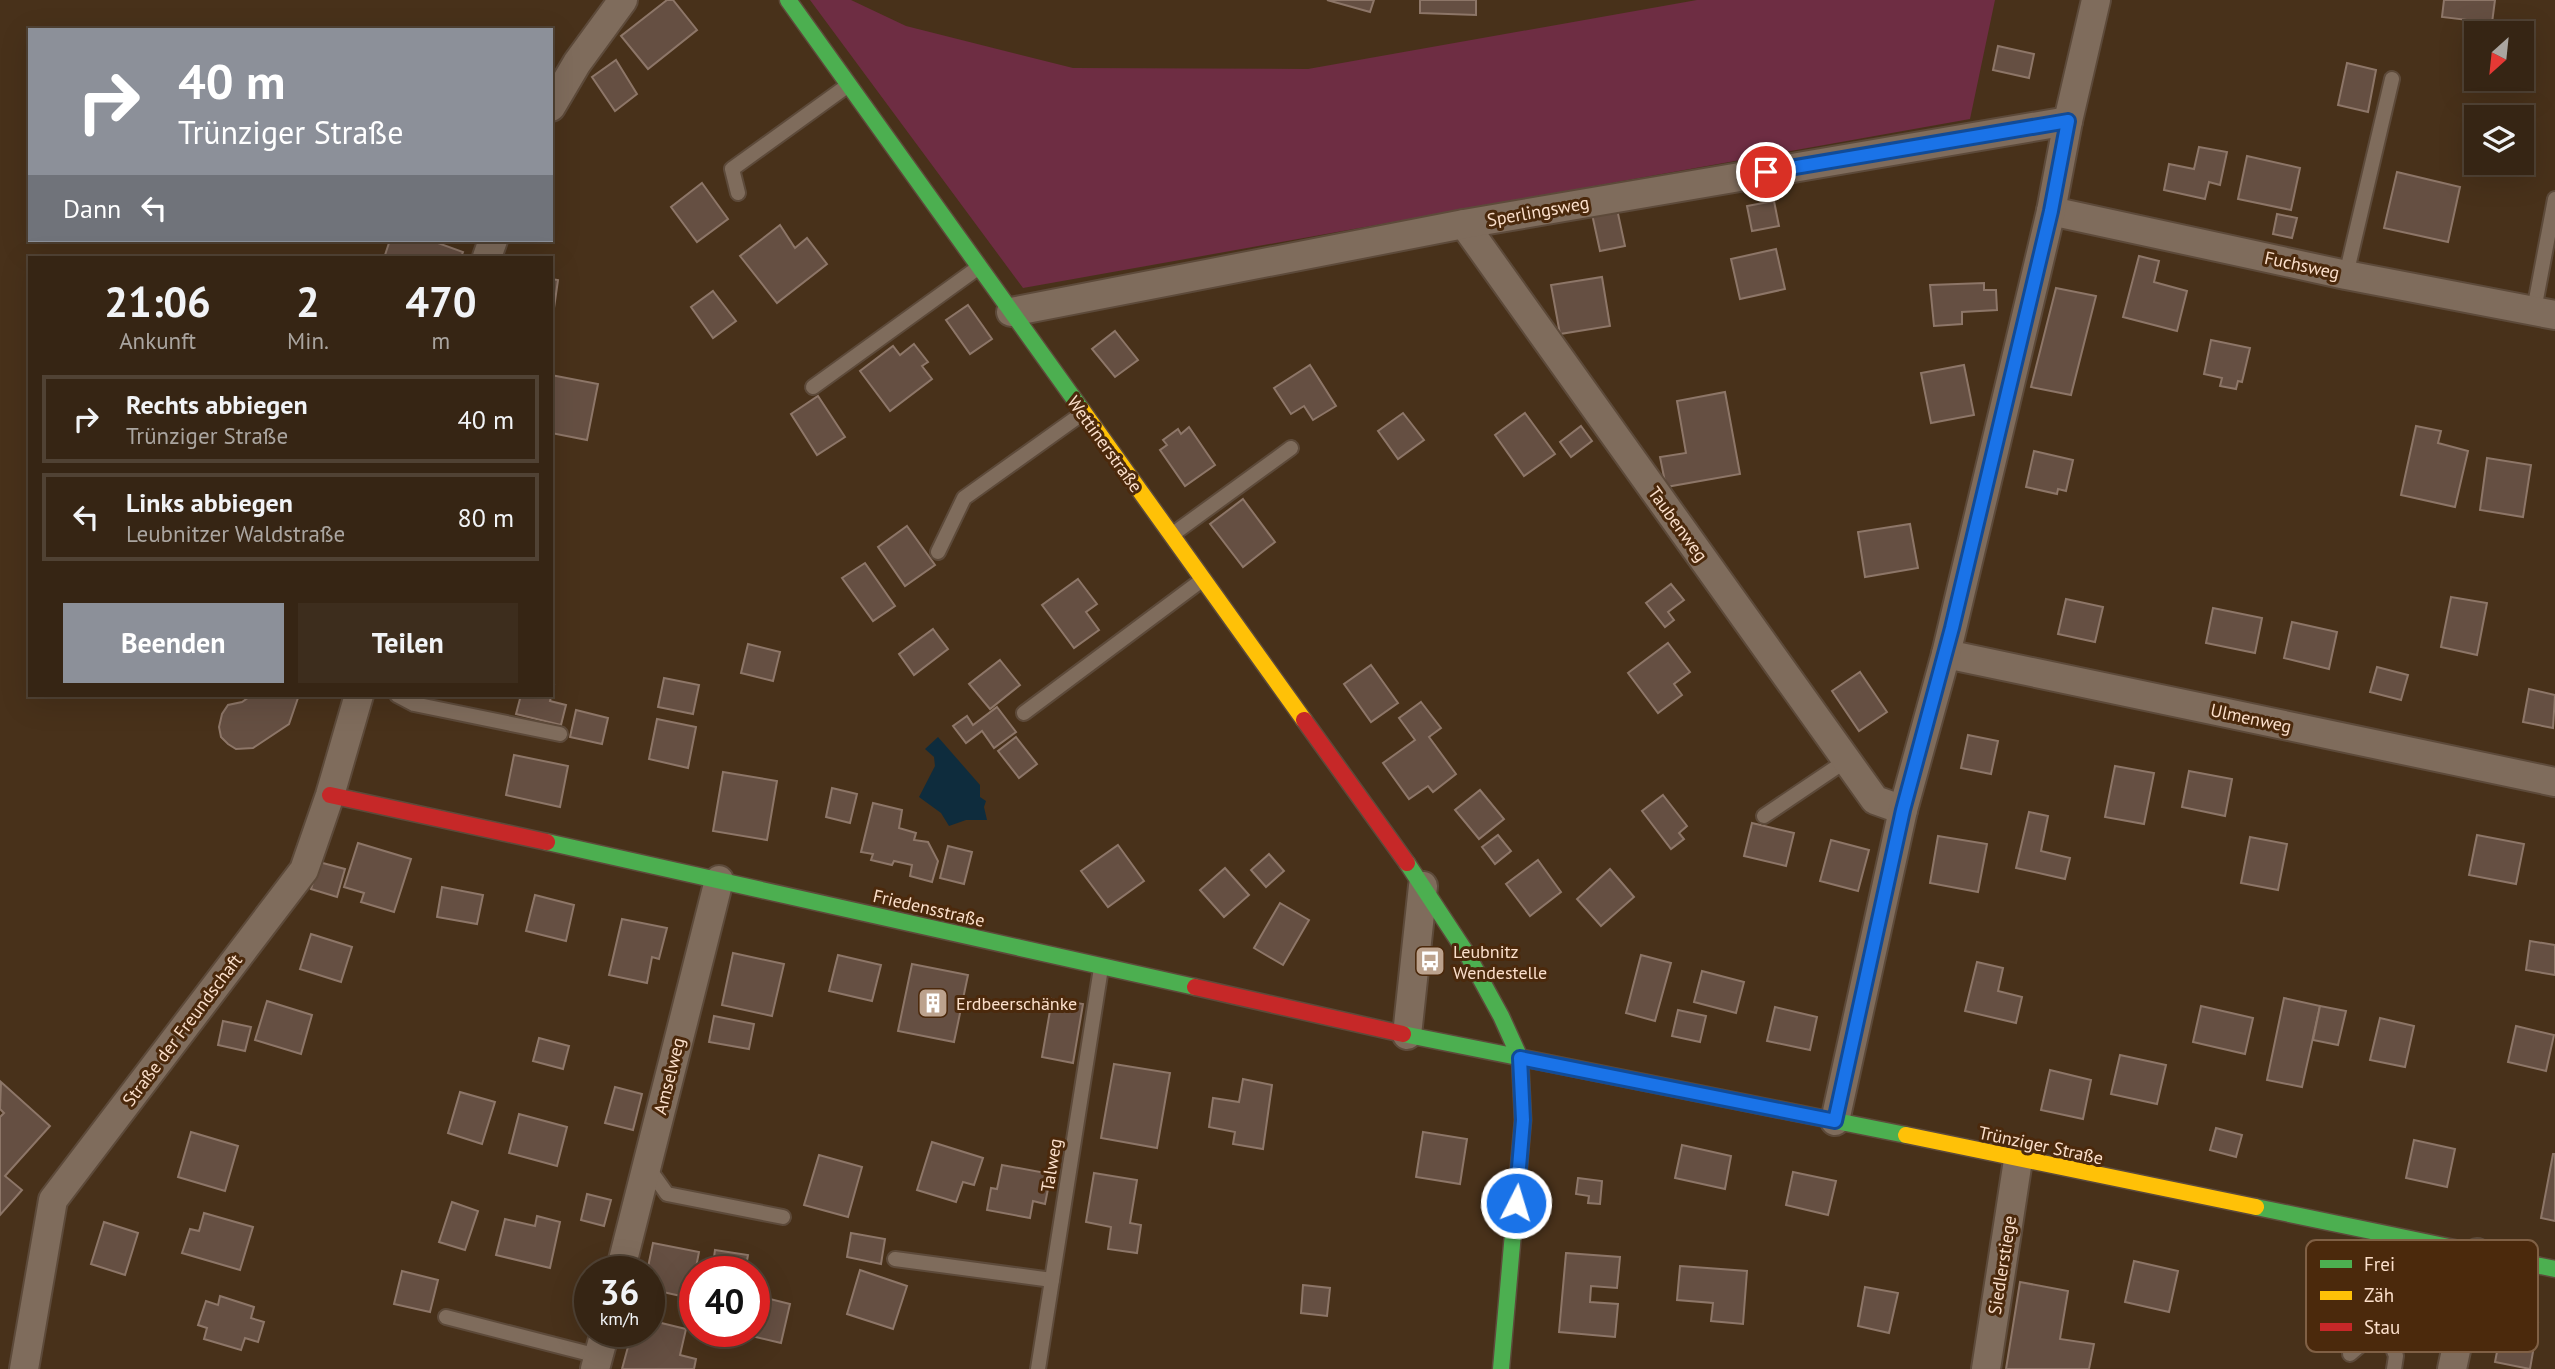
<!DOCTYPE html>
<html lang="de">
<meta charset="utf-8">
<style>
:root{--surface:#362514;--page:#3d2d1d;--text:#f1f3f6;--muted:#aaa5a0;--line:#504234;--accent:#8c9099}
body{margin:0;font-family:"PT Sans",sans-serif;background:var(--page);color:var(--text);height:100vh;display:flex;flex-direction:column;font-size:26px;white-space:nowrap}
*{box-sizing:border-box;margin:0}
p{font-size:23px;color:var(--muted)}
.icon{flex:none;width:38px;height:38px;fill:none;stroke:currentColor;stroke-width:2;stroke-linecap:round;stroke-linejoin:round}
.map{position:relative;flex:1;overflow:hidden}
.side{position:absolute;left:28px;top:256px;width:525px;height:441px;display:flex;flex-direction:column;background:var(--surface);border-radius:0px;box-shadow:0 7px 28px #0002,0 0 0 2px var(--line)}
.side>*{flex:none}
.top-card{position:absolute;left:28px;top:28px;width:525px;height:214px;border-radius:0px;box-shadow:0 7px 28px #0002,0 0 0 2px var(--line);background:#8c9099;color:#fff;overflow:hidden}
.needle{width:46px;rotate:207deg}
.fabs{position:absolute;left:2464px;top:21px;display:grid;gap:14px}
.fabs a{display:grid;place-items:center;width:70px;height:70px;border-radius:0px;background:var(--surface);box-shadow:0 7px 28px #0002,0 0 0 2px var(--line);font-size:35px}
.speed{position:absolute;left:574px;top:1256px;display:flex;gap:14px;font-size:35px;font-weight:700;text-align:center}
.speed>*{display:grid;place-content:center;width:91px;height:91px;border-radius:50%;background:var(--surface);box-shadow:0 7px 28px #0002,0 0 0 2px var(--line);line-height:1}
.speed small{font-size:18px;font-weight:400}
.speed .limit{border:10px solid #d22;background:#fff;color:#111}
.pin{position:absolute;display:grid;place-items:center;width:60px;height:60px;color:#fff;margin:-30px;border:4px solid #fff;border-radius:50%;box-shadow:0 2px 7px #0007}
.me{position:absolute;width:77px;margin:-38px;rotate:5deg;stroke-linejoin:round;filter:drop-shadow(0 0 5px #0008)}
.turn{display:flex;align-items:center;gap:24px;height:147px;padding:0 35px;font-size:32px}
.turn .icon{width:91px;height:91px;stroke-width:2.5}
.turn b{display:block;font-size:49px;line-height:60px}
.then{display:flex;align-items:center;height:66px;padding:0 35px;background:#0003;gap:14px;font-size:26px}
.eta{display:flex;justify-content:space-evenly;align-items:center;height:119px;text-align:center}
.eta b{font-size:42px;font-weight:700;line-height:49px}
.primary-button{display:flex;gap:14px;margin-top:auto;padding:14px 35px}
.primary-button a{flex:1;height:80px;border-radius:0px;background:var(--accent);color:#fff;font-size:28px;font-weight:700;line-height:80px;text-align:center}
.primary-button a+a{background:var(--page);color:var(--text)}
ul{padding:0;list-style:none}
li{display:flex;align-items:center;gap:21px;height:88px;margin:0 14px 10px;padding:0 21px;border:4px solid var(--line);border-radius:0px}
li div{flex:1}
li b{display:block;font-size:26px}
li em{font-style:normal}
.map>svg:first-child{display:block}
.green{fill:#6e2d43}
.water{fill:#0e2c3d}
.building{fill:#654f42;stroke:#8d7668;stroke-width:2}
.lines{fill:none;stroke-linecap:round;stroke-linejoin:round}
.lane-casing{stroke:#5d4a3a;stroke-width:18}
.street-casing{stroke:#5d4a3a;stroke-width:32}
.fast-casing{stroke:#5d4a3a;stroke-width:19}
.slow-casing{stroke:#5d4a3a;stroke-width:19}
.jam-casing{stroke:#5d4a3a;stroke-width:19}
.lane{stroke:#7f6c5c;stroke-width:14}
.street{stroke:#7f6c5c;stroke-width:28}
.fast{stroke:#4caf50;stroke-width:16}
.slow{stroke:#ffc107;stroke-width:16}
.jam{stroke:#c62828;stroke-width:16}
.route-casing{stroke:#114b97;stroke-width:18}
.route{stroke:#1a73e8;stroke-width:12}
.labels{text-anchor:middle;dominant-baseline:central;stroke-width:6;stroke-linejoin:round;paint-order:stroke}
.street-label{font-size:18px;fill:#fbdfcb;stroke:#4b290c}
.poi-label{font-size:18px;fill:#fbdfcb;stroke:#4b290c;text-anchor:start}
.key{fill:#4b290c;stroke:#806045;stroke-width:2}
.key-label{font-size:19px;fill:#fbdfcb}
</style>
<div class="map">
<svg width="2555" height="1369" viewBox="0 0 2555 1369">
<rect width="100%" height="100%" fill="#48311a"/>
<path class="green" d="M810 0H851L906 26 1073 68 1308 69 1697 0H1995L1970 119 1023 288Z"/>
<path class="water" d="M938 737 980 785V797L986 801 984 807 987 820H966L949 826 941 813 919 797 935 766 934 757 925 749Z"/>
<g class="building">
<path d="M667 0H673L697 30 648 69 621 36Z"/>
<path d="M1327 0H1374L1370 12Z"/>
<path d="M1420 0H1476V15L1420 13Z"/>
<path d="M2444 0H2495L2492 23 2442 17Z"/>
<path d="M1998 46 2034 54 2029 78 1993 70Z"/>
<path d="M616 60 637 94 615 111 592 77Z"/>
<path d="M2347 63 2376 70 2368 112 2338 105Z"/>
<path d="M2199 147 2227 152 2220 185 2209 182 2205 199 2164 190 2169 164 2194 169Z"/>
<path d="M2247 156 2300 168 2291 210 2238 199Z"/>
<path d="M2397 172 2460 187 2448 242 2384 228Z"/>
<path d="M702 183 728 219 697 242 671 207Z"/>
<path d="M1774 201 1779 226 1752 231 1747 206Z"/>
<path d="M1617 209 1625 246 1600 251 1592 214Z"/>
<path d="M2277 214 2297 218 2292 238 2273 234Z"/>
<path d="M780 225 795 248 807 238 827 264 777 303 740 256Z"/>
<path d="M390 240H436L435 242 463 252 461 257H392L385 255Z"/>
<path d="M1776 249 1785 289 1740 299 1731 259Z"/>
<path d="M2139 256 2159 261 2154 282 2187 291 2177 331 2123 317Z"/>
<path d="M1602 277 1610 326 1560 334 1551 285Z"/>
<path d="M551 279 558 280 553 315H551Z"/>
<path d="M1984 283V290H1996L1997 310 1962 312V324L1934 326 1930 285Z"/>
<path d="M2056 288 2096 296 2071 395 2031 387Z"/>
<path d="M713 291 736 321 713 338 691 307Z"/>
<path d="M968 305 992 339 970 354 946 320Z"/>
<path d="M1115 331 1138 360 1115 377 1092 349Z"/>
<path d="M2211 340 2250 348 2242 382 2238 381 2236 389 2220 386 2222 378 2204 374Z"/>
<path d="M914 344 928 362 922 366 932 379 890 411 860 371 893 346 900 355Z"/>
<path d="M1310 365 1336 406 1313 420 1304 406 1291 414 1274 388Z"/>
<path d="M1964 365 1974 415 1931 423 1921 373Z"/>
<path d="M551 375 598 384 587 440 551 433Z"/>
<path d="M1725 392 1740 474 1666 487 1660 457 1686 453 1677 401Z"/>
<path d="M818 396 845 437 817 455 791 414Z"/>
<path d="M1403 413 1424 440 1398 459 1378 431Z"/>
<path d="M1525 413 1555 454 1524 476 1495 435Z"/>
<path d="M1581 426 1592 441 1571 457 1560 442Z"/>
<path d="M2416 426 2441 431 2438 443 2468 451 2455 507 2401 495Z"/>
<path d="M1189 427 1215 465 1185 486 1160 450 1167 445 1163 440 1178 429 1181 434Z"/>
<path d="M2034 451 2073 460 2066 491 2058 489 2057 494 2026 487Z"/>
<path d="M2487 458 2531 465 2523 517 2480 510Z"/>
<path d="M1243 499 1275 542 1243 567 1210 524Z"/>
<path d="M1910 524 1918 568 1865 577 1858 532Z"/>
<path d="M907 526 935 565 905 586 878 547Z"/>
<path d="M865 563 895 606 873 621 842 578Z"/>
<path d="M1078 579 1097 604 1086 612 1099 630 1074 648 1042 605Z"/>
<path d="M1671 584 1684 600 1668 612 1674 620 1665 627 1646 603Z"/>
<path d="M2451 597 2487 603 2477 655 2441 647Z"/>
<path d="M2066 599 2103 607 2095 642 2058 634Z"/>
<path d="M2213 608 2262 618 2255 653 2206 643Z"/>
<path d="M2292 622 2337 632 2329 669 2284 658Z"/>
<path d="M933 629 948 649 914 675 899 654Z"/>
<path d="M1668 643 1690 672 1674 684 1682 695 1658 713 1628 673Z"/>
<path d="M748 644 780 652 773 681 741 673Z"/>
<path d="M1000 660 1020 685 990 709 969 684Z"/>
<path d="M1371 665 1398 703 1371 722 1344 684Z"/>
<path d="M2377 667 2408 675 2401 700 2370 692Z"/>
<path d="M1860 672 1887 712 1859 731 1832 691Z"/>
<path d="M664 678 699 685 693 714 658 707Z"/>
<path d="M551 684 554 685 550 701 566 705 561 725 516 714 521 695H551Z"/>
<path d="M2529 689 2555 695 2553 728 2523 722Z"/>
<path d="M252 695H299L289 724 253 748 236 749 228 744 221 737 219 727 222 714 228 705 242 702Z"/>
<path d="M1421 702 1441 728 1429 737 1456 774 1433 792 1428 786 1409 799 1383 763 1415 740 1399 718Z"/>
<path d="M997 707 1016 732 994 748 982 731 966 743 953 726 967 716 973 725Z"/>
<path d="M576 710 608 718 602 744 570 737Z"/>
<path d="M657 719 696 727 688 768 649 759Z"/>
<path d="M1968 735 1998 741 1991 774 1961 768Z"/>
<path d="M1016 737 1037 764 1019 778 998 751Z"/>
<path d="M514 755 568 766 560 807 506 795Z"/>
<path d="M2115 766 2154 773 2144 824 2105 817Z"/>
<path d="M2189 771 2232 779 2225 816 2182 807Z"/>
<path d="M723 772 777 781 767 840 713 831Z"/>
<path d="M832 788 857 794 850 823 826 817Z"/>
<path d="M1480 790 1504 819 1479 839 1455 810Z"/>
<path d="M1663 795 1687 826 1679 833 1684 839 1671 849 1642 811Z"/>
<path d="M873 803 902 810 899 828 916 833 914 840 928 842 938 861 932 882 910 876 912 865 894 861 892 865 871 860 873 854 861 852Z"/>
<path d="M2029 812 2048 816 2041 851 2070 858 2065 879 2016 868Z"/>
<path d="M1752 823 1794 833 1786 866 1744 856Z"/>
<path d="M1498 835 1511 851 1495 864 1482 847Z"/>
<path d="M2477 835 2524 844 2516 884 2469 875Z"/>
<path d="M1938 836 1987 844 1978 892 1930 883Z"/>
<path d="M2250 837 2287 844 2278 890 2241 883Z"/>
<path d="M1831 840 1869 850 1858 891 1820 881Z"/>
<path d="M358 843 411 859 394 912 361 902 364 893 344 887Z"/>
<path d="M1118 845 1144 881 1108 907 1081 871Z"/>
<path d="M948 846 972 852 964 884 940 878Z"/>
<path d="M1269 854 1284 871 1266 887 1251 870Z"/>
<path d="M1538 860 1561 892 1530 916 1506 884Z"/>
<path d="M319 862 345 869 337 897 311 889Z"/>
<path d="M1225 868 1249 895 1224 917 1200 890Z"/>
<path d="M1610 869 1634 897 1601 926 1577 899Z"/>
<path d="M442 887 483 895 477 924 437 917Z"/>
<path d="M535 895 574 905 566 941 526 931Z"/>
<path d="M1280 903 1309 920 1283 965 1254 948Z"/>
<path d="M622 919 667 928 659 959 652 957 647 983 609 975Z"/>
<path d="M311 934 352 947 341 982 300 969Z"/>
<path d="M2530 941 2555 945V975L2526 970Z"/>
<path d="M733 953 784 964 772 1016 722 1005Z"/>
<path d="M838 955 881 965 872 1001 829 991Z"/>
<path d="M1641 955 1671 963 1655 1021 1626 1013Z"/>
<path d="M1977 962 2003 968 1998 991 2022 997 2016 1023 1965 1011Z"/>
<path d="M912 964 968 975 954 1042 898 1031Z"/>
<path d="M1702 971 1744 982 1736 1013 1694 1002Z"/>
<path d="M2284 998 2320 1006 2302 1087 2267 1080Z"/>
<path d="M1052 999 1083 1004 1073 1063 1042 1057Z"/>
<path d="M267 1001 312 1015 301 1054 255 1040Z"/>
<path d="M2201 1006 2253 1018 2245 1054 2193 1042Z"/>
<path d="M2320 1006 2346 1011 2338 1045 2313 1040Z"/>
<path d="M1775 1007 1817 1017 1810 1050 1767 1041Z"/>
<path d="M1678 1010 1706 1016 1700 1042 1672 1036Z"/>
<path d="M714 1016 754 1024 749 1049 709 1042Z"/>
<path d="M2380 1018 2414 1026 2405 1067 2370 1060Z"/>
<path d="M223 1021 251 1027 245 1051 218 1045Z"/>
<path d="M2516 1026 2554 1035 2546 1071 2508 1062Z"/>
<path d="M539 1038 569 1046 563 1069 533 1061Z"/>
<path d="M2120 1055 2166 1065 2157 1104 2111 1094Z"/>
<path d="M1114 1064 1170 1073 1157 1148 1101 1138Z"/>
<path d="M2050 1070 2091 1080 2083 1119 2041 1110Z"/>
<path d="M1243 1079 1272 1085 1263 1149 1233 1144 1235 1132 1209 1127 1213 1098 1239 1102Z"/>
<path d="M1 1082 50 1126 5 1176 22 1190 0 1215V1117L4 1113 0 1109Z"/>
<path d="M615 1087 642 1094 633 1130 605 1123Z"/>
<path d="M460 1092 495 1102 482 1144 448 1133Z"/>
<path d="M519 1114 567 1127 557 1166 509 1153Z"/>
<path d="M2216 1128 2242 1135 2236 1157 2210 1150Z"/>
<path d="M191 1132 238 1146 225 1191 178 1177Z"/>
<path d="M1423 1132 1467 1139 1460 1184 1416 1177Z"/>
<path d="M2414 1140 2455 1149 2447 1187 2406 1178Z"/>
<path d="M932 1142 983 1158 974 1185 963 1182 956 1202 917 1190Z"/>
<path d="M1682 1145 1731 1156 1725 1189 1675 1178Z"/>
<path d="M2553 1154H2555V1221L2541 1218Z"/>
<path d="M819 1155 862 1167 848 1217 804 1205Z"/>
<path d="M1002 1165 1051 1174 1045 1204 1033 1201 1030 1218 987 1210 991 1188 997 1189Z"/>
<path d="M1793 1172 1836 1181 1828 1215 1786 1205Z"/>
<path d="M1094 1173 1137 1180 1130 1223 1141 1225 1137 1253 1108 1249 1111 1227 1086 1222Z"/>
<path d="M1578 1178 1602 1181 1600 1204 1588 1203 1589 1196 1576 1194Z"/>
<path d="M587 1194 611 1200 604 1226 581 1220Z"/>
<path d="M452 1202 478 1211 465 1250 439 1242Z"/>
<path d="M204 1213 253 1227 240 1270 182 1253 190 1229 199 1231Z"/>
<path d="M537 1216 560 1222 550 1268 496 1255 505 1219 535 1226Z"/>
<path d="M104 1222 138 1233 125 1275 91 1264Z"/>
<path d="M851 1233 885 1239 881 1264 847 1257Z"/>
<path d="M653 1243 699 1252 690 1298 649 1289V1272H647Z"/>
<path d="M715 1250 748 1255 745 1272H712Z"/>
<path d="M1566 1253 1620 1257 1617 1288 1591 1286 1590 1302 1618 1304 1615 1337 1559 1332Z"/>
<path d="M2134 1261 2178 1271 2169 1312 2125 1302Z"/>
<path d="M1680 1266 1747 1271 1743 1324 1711 1321 1713 1303 1677 1300Z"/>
<path d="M860 1270 907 1286 893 1329 847 1314Z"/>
<path d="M402 1271 438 1280 430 1312 394 1304Z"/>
<path d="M2020 1282 2068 1291 2060 1339 2094 1344 2089 1369H2006Z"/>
<path d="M1303 1285 1330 1288 1327 1316 1301 1313Z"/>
<path d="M1865 1287 1898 1293 1889 1333 1858 1326Z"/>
<path d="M754 1295 790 1304 781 1343 735 1332H754Z"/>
<path d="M220 1296 254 1307 251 1318 264 1322 258 1342 245 1338 241 1350 204 1339 207 1328 198 1325 206 1301 218 1305Z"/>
<path d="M2504 1316 2538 1323 2530 1369 2495 1362Z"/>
<path d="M649 1320 686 1329 680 1355 696 1359 694 1369H622L632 1332H649Z"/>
</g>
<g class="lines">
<g class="lane-casing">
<g id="lane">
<path d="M738 193 732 169 847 86"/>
<path d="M2346 275 2392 79"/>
<path d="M2534 310 2555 199"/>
<path d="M813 387 979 267"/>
<path d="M1173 534 1291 448"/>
<path d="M938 552 964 498 1083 413"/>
<path d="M397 695 414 704 560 734"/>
<path d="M1024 713 1202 580"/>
<path d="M1764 816 1847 760"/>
<path d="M647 1166 667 1194 783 1217"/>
<path d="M895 1259 1052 1280"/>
<path d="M446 1317 598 1356"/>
<path d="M2350 1354 2384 1325"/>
<path d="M1038 1369 1101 968"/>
<path d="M2394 1369 2396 1356 2384 1325 2402 1239"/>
</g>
</g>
<g class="street-casing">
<g id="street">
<path d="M551 107 577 63 623 0"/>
<path d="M2051 211 2346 275 2555 315"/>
<path d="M1464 224 1875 800 1903 810"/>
<path d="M487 257 493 240"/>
<path d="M1011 312 1464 224 2068 121"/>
<path d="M1946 654 2555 782"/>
<path d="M1407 1035 1423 886"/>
<path d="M1835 1121 1903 810 1946 654 2051 211 2068 121 2096 0"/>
<path d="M620 1272 719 880"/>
<path d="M24 1369 53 1200 304 870 330 795 359 695"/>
<path d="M595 1369 605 1332"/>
<path d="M1986 1369 2018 1160"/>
<path d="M2452 1369 2477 1253"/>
</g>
</g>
<g class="fast-casing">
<g id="fast">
<path d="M788 0 1082 410"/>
<path d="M547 842 1195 987"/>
<path d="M1407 863 1467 954 1501 1016 1520 1058 1523 1120 1501 1369"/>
<path d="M1403 1034 1906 1135"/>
<path d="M2256 1207 2555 1269"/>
</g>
</g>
<g class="slow-casing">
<g id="slow">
<path d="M1082 410 1304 720"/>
<path d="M1906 1135 2256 1207"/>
</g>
</g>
<g class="jam-casing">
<g id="jam">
<path d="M1304 720 1407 863"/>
<path d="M330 795 547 842"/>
<path d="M1195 987 1403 1034"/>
</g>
</g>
<use href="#lane" class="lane"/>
<use href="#street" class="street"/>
<use href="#fast" class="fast"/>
<use href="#slow" class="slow"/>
<use href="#jam" class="jam"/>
</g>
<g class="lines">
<g class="route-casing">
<path id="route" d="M1516 1203 1523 1120 1520 1058 1835 1121 1903 810 1952 628 2051 211 2068 121 1766 172"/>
</g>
<use href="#route" class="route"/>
</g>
<defs>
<g id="bus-square" transform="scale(1.575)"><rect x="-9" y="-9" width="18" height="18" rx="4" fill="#bca28d" stroke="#4b290c"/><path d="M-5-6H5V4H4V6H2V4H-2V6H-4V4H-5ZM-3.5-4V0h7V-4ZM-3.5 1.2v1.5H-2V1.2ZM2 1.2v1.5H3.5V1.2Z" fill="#fff"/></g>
<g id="building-square" transform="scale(1.575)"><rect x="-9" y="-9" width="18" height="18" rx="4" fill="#bca28d" stroke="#4b290c"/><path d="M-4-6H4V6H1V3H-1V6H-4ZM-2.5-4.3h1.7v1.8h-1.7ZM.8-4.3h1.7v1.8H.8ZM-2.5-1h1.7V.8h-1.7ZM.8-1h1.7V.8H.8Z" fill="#fff"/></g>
</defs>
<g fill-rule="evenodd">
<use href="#bus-square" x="1430" y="961"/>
<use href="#building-square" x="933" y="1003"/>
</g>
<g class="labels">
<g class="street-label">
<text transform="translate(1538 211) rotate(-10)">Sperlingsweg</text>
<text transform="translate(2302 265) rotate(12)">Fuchsweg</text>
<text transform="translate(1105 444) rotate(54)">Wettinerstraße</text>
<text transform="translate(1678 524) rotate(54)">Taubenweg</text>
<text transform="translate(2251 718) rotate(12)">Ulmenweg</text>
<text transform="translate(929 908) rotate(13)">Friedensstraße</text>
<text transform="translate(182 1030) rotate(-53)">Straße der Freundschaft</text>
<text transform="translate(669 1076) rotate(-76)">Amselweg</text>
<text transform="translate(2041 1145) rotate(12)">Trünziger Straße</text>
<text transform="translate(1051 1165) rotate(-81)">Talweg</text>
<text transform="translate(2002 1265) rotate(-81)">Siedlerstiege</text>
</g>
<g class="poi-label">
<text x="1453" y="951">Leubnitz<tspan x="1453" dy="21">Wendestelle</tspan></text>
<text x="956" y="1003">Erdbeerschänke</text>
</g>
</g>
<rect x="2306" y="1240" width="232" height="112" rx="10" class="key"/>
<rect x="2320" y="1260" width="32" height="8" fill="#4caf50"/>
<rect x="2320" y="1291" width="32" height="9" fill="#ffc107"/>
<rect x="2320" y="1323" width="32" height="8" fill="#c62828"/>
<g class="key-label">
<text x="2364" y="1271">Frei</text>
<text x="2364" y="1302">Zäh</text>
<text x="2364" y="1334">Stau</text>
</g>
</svg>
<div class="fabs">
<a><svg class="needle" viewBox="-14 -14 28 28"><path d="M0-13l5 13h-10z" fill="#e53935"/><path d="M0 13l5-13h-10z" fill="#aaa5a0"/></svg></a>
<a><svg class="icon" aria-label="layers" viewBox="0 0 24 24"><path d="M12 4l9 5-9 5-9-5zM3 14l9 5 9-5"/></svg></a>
</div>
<div class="speed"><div>36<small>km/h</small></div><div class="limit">40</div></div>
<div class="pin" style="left:1766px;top:172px;background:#d93025"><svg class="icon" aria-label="arrive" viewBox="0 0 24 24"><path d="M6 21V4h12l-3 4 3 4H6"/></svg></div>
<svg class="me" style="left:1516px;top:1203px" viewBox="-20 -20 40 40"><circle r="17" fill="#1a73e8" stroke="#fff" stroke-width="3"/><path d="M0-11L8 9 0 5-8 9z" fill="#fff"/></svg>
<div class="top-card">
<div class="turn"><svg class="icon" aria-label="right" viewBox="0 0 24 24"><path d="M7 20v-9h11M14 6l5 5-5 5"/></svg><div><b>40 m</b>Trünziger Straße</div></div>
<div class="then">Dann<svg class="icon" aria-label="left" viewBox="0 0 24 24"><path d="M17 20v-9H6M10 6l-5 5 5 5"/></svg></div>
</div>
<section class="side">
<div class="eta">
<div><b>21:06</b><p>Ankunft</p></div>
<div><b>2</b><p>Min.</p></div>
<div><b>470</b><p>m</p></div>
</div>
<ul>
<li><svg class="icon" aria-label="right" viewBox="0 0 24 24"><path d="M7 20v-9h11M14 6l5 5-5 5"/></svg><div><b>Rechts abbiegen</b><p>Trünziger Straße</p></div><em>40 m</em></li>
<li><svg class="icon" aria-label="left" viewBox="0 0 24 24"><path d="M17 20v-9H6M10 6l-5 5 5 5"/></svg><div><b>Links abbiegen</b><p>Leubnitzer Waldstraße</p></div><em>80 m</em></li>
</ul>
<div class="primary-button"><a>Beenden</a><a>Teilen</a></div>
</section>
</div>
